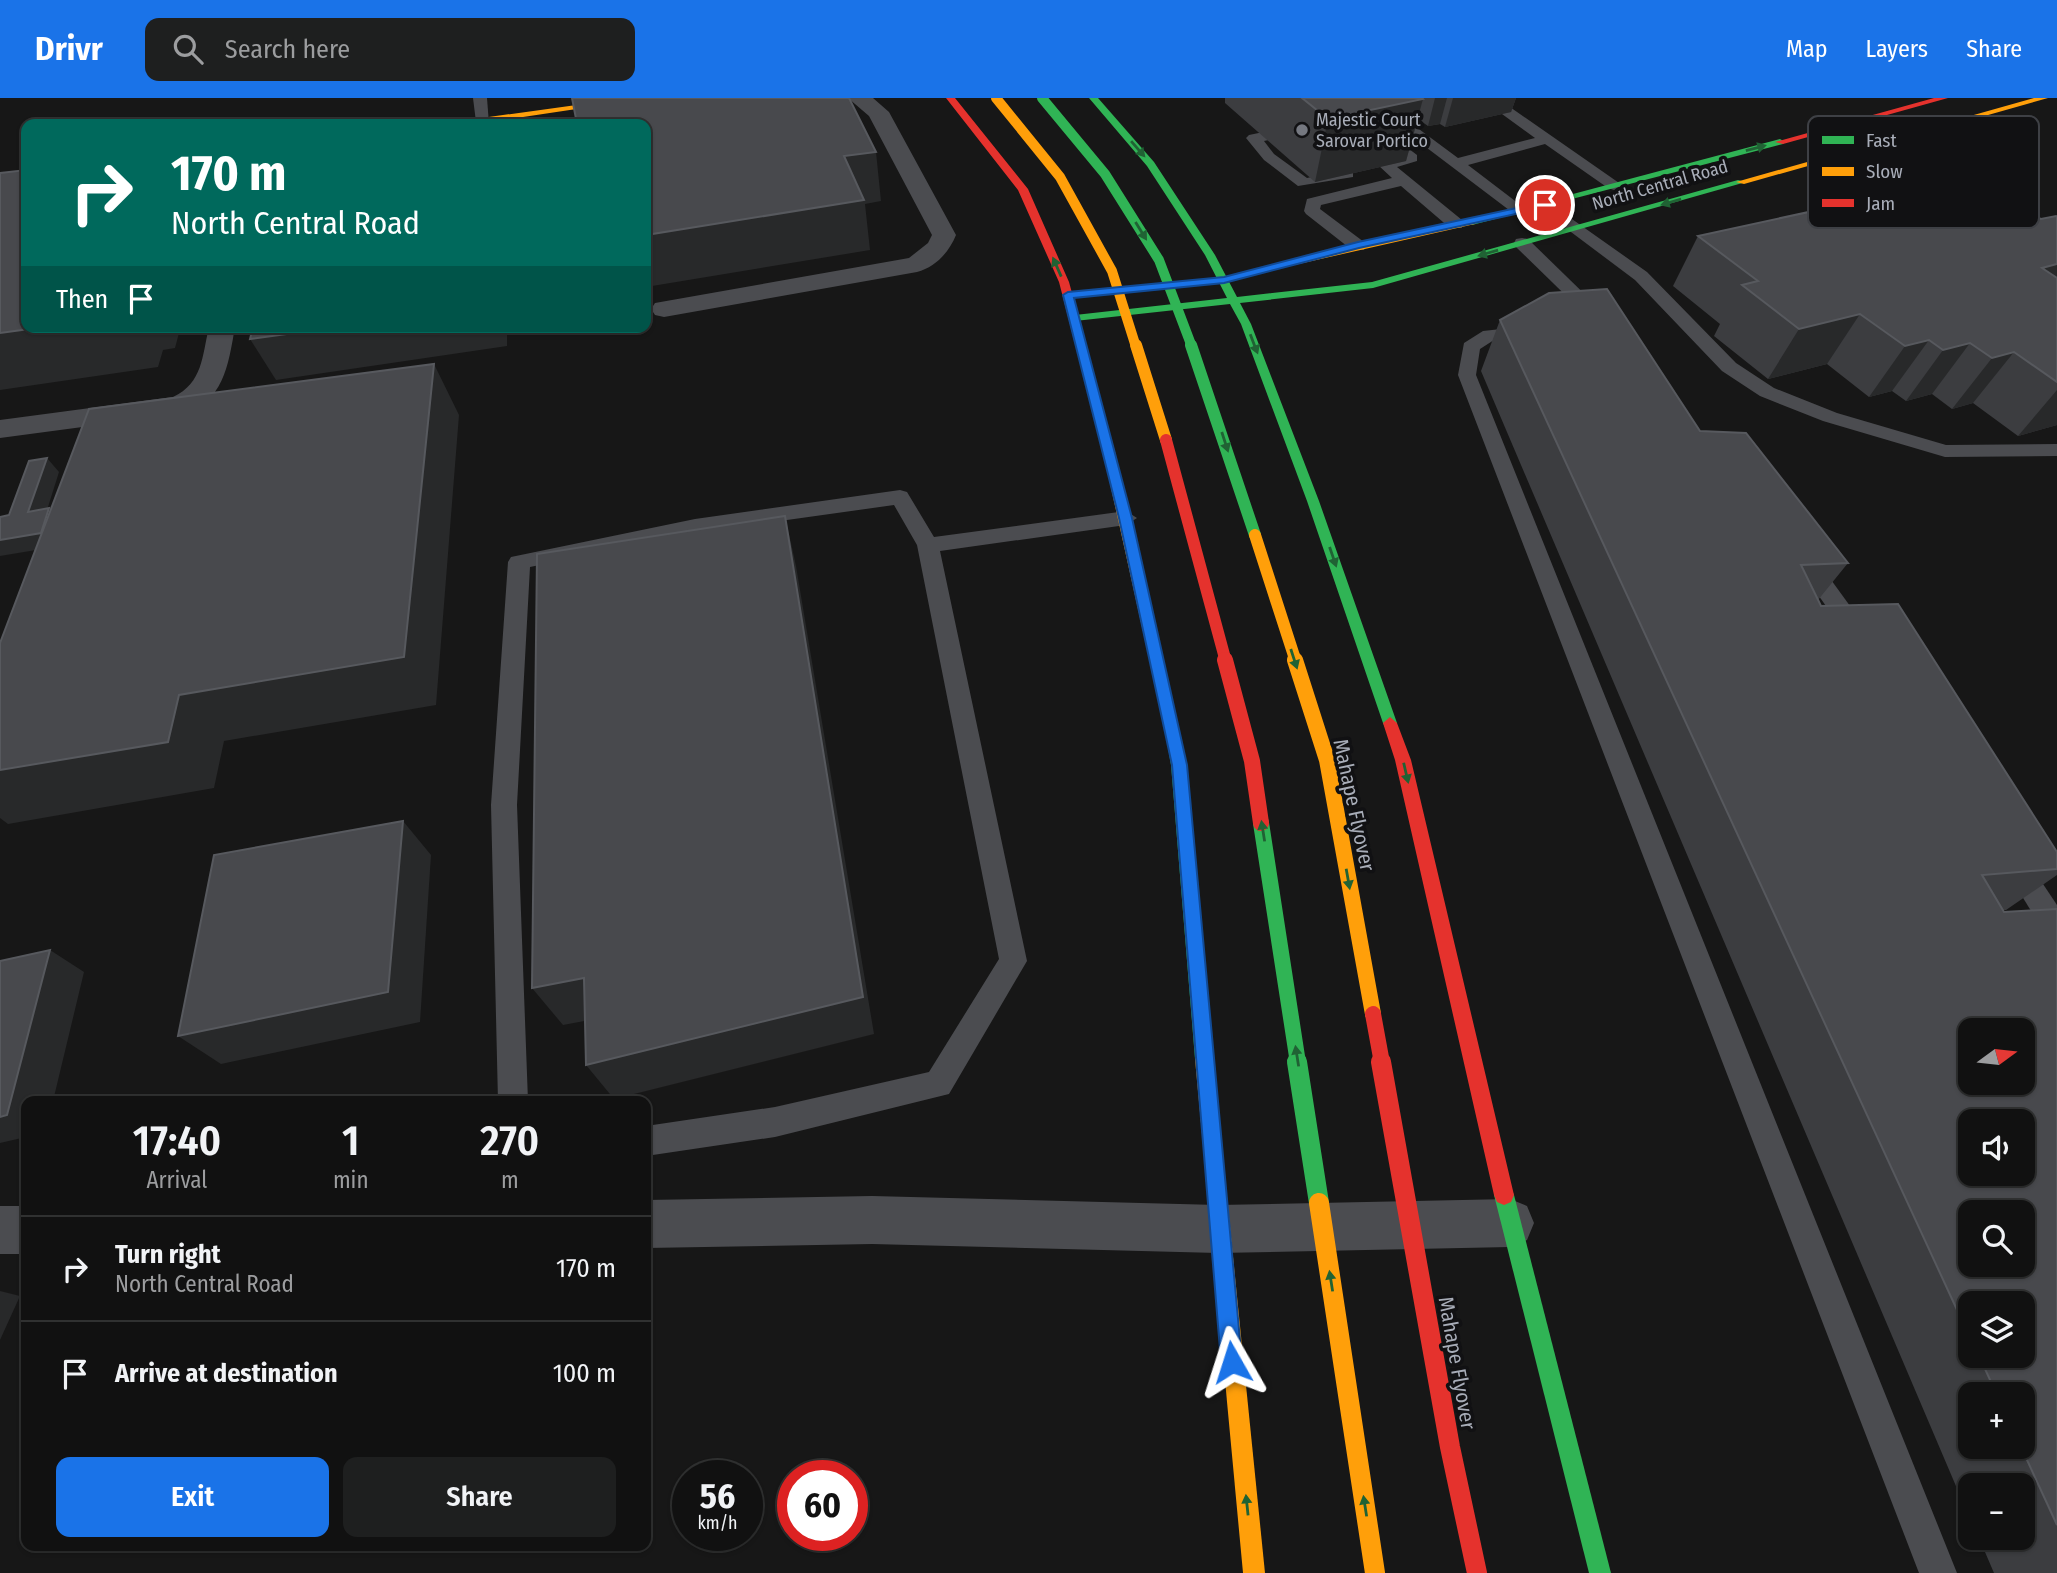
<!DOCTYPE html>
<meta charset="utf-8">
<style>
:root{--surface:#111;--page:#1e1f1f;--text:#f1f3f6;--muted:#9c9d9f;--line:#303131;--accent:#1a73e8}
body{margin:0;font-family:"Fira Sans Condensed",sans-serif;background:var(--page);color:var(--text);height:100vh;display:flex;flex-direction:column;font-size:26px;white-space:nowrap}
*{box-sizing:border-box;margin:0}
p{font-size:23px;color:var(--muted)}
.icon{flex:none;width:38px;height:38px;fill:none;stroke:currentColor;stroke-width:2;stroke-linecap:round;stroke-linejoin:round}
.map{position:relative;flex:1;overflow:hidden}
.side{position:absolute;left:21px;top:998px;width:630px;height:455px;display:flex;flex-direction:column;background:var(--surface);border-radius:14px;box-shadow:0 2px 5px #0004,0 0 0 2px var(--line)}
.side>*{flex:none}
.banner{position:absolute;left:21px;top:21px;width:630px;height:214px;border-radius:14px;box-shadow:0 2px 5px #0004,0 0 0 2px var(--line);background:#00695c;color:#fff;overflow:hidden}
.needle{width:46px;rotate:75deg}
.controls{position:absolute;left:1958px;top:920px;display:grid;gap:14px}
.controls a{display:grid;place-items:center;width:77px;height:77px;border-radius:14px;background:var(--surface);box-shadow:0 2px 5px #0004,0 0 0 2px var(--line);font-size:35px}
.speed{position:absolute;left:672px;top:1362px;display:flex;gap:14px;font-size:35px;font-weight:700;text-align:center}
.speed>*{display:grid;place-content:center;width:91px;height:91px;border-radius:50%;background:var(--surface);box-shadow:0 2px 5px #0004,0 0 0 2px var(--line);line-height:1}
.speed small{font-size:18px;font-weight:400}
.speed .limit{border:10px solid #d22;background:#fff;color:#111}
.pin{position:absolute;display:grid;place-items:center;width:60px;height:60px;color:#fff;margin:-30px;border:4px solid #fff;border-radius:50%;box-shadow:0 2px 7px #0007}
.me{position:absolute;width:77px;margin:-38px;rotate:354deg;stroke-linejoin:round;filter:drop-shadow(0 0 5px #0008)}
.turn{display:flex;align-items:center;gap:24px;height:147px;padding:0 35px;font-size:32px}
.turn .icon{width:91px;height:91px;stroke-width:2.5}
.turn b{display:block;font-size:49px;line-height:60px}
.then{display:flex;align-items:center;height:66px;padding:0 35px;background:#0003;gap:14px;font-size:26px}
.eta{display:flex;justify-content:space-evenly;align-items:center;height:119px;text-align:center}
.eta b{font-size:42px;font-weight:600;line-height:49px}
.primary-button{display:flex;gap:14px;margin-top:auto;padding:14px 35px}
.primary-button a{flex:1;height:80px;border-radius:14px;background:var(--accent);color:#fff;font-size:28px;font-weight:600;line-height:80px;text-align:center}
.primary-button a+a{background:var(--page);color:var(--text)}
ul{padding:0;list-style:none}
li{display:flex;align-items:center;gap:21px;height:105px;padding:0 35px;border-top:2px solid var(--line)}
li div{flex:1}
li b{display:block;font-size:26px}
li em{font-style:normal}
header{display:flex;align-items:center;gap:42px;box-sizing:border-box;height:98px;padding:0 35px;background:var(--accent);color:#fff}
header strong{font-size:33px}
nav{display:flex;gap:38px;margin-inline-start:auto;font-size:24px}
.search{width:490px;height:63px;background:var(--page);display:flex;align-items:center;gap:18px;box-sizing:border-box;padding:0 24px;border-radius:14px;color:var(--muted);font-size:26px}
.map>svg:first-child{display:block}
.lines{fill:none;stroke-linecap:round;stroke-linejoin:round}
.lane{fill:#4b4c50;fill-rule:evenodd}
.street{fill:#4b4c50;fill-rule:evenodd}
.fast{fill:#30b455;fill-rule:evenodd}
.slow{fill:#ff9f0a;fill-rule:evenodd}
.jam{fill:#e5322d;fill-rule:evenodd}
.fast-bridge-far3{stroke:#30b455;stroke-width:10}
.fast-bridge-far2{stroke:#30b455;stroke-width:12}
.fast-bridge-far1{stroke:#30b455;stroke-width:16}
.fast-bridge{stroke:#30b455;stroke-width:20}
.slow-bridge-far3{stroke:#ff9f0a;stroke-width:10}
.slow-bridge-far2{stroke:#ff9f0a;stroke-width:12}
.slow-bridge-far1{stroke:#ff9f0a;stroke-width:16}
.slow-bridge{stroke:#ff9f0a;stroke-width:20}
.jam-bridge-far2{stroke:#e5322d;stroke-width:12}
.jam-bridge-far1{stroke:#e5322d;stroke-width:16}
.jam-bridge{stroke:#e5322d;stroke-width:20}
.wall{fill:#3c3d40;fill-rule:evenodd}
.shaded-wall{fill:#28292a}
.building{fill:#48494d;stroke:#57595e;stroke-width:2;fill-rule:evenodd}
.oneway{fill:#206234}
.route{fill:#1a73e8;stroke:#114b97;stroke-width:2}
.poi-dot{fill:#757880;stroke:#111113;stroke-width:2.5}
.labels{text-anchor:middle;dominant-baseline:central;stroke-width:7;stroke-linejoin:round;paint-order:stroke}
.far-poi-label{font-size:18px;fill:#a8adb8;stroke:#111113;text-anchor:start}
.far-street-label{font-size:18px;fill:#a8adb8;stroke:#111113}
.street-label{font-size:21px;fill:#a8adb8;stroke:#111113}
.key{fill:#111113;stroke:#3e4045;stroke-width:2}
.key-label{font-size:19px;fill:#a8adb8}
</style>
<header>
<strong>Drivr</strong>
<div class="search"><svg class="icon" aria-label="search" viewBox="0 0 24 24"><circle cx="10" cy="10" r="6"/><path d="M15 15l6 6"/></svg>Search here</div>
<nav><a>Map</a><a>Layers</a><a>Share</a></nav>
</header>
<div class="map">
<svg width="2057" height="1475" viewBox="0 0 2057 1475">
<rect width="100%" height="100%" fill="#171717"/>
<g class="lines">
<g class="lane">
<path d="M473 0H487L489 26 476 24Z"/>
<path d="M1361 0H1377L1458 60 1535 40 1480 0H1497L1622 87 1614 92 1608 90 1545 46 1468 67 1527 112 1525 115H1513Z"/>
<path d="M1298 27 1305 31 1303 34 1264 43 1274 56 1307 80 1347 71 1353 73V79L1298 88 1264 62 1246 40 1249 37Z"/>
<path d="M1380 29 1417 57V63L1397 69 1462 122V130H1450L1401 88 1321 107 1320 111 1364 144 1366 148 1364 152H1352L1306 116 1304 113 1307 101 1392 80 1378 67 1401 58 1375 37 1372 34Z"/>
<path d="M1853 48 1858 50 1951 110 1943 115 1937 113 1848 56V50Z"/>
<path d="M1545 102 1647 174 1736 265 1774 290 1837 315 1946 347 2057 346V358L1945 359 1823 323 1760 298 1722 273 1635 182 1539 110 1537 107Z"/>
<path d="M1522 140 1528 141 1605 216 1608 220 1605 224H1593L1516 149 1514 145 1516 141Z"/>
<path d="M1529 228 1538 233 1535 237 1494 242 1480 251 1476 277 1957 1475H1919L1458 277 1464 245 1483 233Z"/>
<path d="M900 392 907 394 934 439 1126 413 1137 420 1126 427 940 453 1027 863 949 996 775 1039 646 1058V1028L775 1009 929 974 999 861 917 447 894 407 695 435 530 469 517 707 528 1003H498L491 707 508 464 511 459 695 421Z"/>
<path d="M1805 454 1813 457 1866 530 1870 536 1866 542 1858 544 1850 542 1797 467 1794 462 1797 457Z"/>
<path d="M2014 753 2023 756 2057 807V842L2047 839 2001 764 2005 756Z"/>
</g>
<g class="street">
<path d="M848 0H873L889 14 956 137C949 154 936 169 917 174L664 219 655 217 651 211 655 205 909 160 928 145 932 137 869 18Z"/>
<path d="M209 229H235C228 268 224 305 180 316L0 340V322L173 299C203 285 202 258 209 229Z"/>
<path d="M872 1098 1218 1107 1510 1101 1527 1108 1534 1125 1527 1142 1510 1149 1218 1155 872 1146 646 1150V1102Z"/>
<rect x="0" y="1108" width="26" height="48"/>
</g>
<g class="fast">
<path d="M1089 0H1098L1154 64 1215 157 1237 199 1372 184 1738 82 1746 84 1373 190 1240 205 1251 226 1319 403 1397 625 1395 629H1385L1383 625 1307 403 1241 226 1230 206 1075 223 1070 220 1075 217 1227 200 1205 157 1147 68Z"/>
<path d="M1780 41 1785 44 1783 46 1472 127 1467 124Z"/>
<path d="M1172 626 1179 632 1187 667 1213 961 1210 967 1204 969 1198 967 1195 961 1171 667 1165 632Z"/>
<path d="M1504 1087 1511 1090 1514 1097 1611 1475H1589L1494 1097 1497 1090Z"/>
</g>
<g class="slow">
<path d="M627 0H650L477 26H456L460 23Z"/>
<path d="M2034 0H2048L1744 86 1736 84Z"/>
<path d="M1472 121 1477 124 1475 126 1206 187 1201 184Z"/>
<path d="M1109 350 1115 354 1179 632 1172 638 1165 632 1103 354Z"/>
<path d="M1204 953 1210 955 1213 961 1265 1475H1243L1195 961 1198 955Z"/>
</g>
<g class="jam">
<path d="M946 0H955L1028 91 1069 184 1115 354 1113 357 1109 358 1103 354 1059 184 1018 92Z"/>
<path d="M1934 0H1948L1783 46 1775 44Z"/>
<path d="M1390 619 1397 625 1411 662 1514 1097 1511 1104 1504 1107 1497 1104 1494 1097 1395 662 1383 625Z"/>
</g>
<path class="fast-bridge-far3" d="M1042 0 1105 76 1159 162 1192 249"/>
<path class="fast-bridge-far2" d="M1191 247 1255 437"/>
<path class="fast-bridge-far1" d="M1261 725 1298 965"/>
<path class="fast-bridge" d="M1297 964 1319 1105"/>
<path class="slow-bridge-far3" d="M996 0 1060 79 1112 173 1136 249"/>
<g class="slow-bridge-far2">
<path d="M1136 247 1166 342"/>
<path d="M1255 437 1296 564"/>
</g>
<path class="slow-bridge-far1" d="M1295 562 1327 662 1373 916"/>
<path class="slow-bridge" d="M1319 1105 1375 1475"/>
<path class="jam-bridge-far2" d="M1166 342 1226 564"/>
<g class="jam-bridge-far1">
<path d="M1225 562 1252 663 1261 725"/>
<path d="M1373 916 1382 965"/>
</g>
<path class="jam-bridge" d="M1381 964 1450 1349 1477 1475"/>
</g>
<g class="wall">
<path d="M1225 0H1516L1511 14 1445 29 1440 26 1428 28 1418 21 1406 63 1315 84 1225 5Z"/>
<path d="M2057 119V327L2018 338 1973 305 1952 311 1932 296 1906 303 1892 293 1869 299 1827 266 1768 281 1714 238 1720 226 1673 188 1698 138 2041 121Z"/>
<path d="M1500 222 1700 333 1848 465 1818 502 1821 508 2057 754V777L2006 812H2003L2004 814 2057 811V1475H1994L1979 1440H2023V1388H1970V1421L1481 273ZM1970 1206 2023 1258H1970ZM1970 1297H2023V1349H1970Z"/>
</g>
<g class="shaded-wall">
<path d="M1435 0H1447L1440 26 1428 28Z"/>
<path d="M1453 0H1516L1511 14 1445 29Z"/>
<path d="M1423 1 1406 63 1315 84 1328 21Z"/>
<path d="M876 54 881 103 865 106 870 152 646 189V137L844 58Z"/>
<path d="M2057 166V206L2042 170Z"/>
<path d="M1860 216 1827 266 1768 281 1799 231Z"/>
<path d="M44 229H175L179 235 175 250 163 252 158 269 0 292V235Z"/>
<path d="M338 229H507V248L276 282 250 241Z"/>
<path d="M1929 242 1892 293 1869 299 1905 248Z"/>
<path d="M1970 245 1932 296 1906 303 1943 252Z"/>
<path d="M2014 254 1973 305 1952 311 1992 260Z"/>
<path d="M434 266 459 317 436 607 224 643 214 690 8 726 0 720V672L179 597Z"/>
<path d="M2057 292V327L2018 338Z"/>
<path d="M47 360 59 374 42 428 28 414Z"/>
<path d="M49 410 62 425 54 449 0 458V442Z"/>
<path d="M785 418 796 468 874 936 614 1001 586 967Z"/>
<path d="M403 723 431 757 420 924 221 966 178 938Z"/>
<path d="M50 852 84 874 53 1003H26V1039L0 1045V1019Z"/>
<path d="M584 880 611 918 563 927 532 890Z"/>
<path d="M0 1193 20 1198 0 1242Z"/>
</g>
<g class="building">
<path d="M572 0H849L876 54 844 58 864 102 646 137V26H577Z"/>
<path d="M1302 0H1422L1423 1 1328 21Z"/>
<path d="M26 72V229H44L0 235V75Z"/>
<path d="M1970 79 2041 121 2056 118 2057 119V166L2042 170 2057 180V284L2014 254 1992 260 1970 245 1943 252 1929 242 1905 248 1860 216 1799 231 1742 187 1758 183 1698 138Z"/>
<path d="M1607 191 1700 333 1746 335 1848 465 1801 467 1821 508 1898 506 2057 754V771L1982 777 2004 814 2057 811V1427L2021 1349H2023V1297H1997L1979 1258H2023V1206H1970V1240L1500 222 1549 195ZM1970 933H2023V985H1970ZM1970 1024H2023V1076H1970ZM1970 1115H2023V1167H1970Z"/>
<path d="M253 229H338L250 241Z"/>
<path d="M434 266 404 559 179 597 168 644 0 672V545L89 311Z"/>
<path d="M47 360 28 414 49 410 41 435 0 442V419L9 417 29 363Z"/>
<path d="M785 418 863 899 586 967 584 880 532 890 537 456Z"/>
<path d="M403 723 388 894 178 938 214 757Z"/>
<path d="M50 852 7 1017 0 1019V863Z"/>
</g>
<defs><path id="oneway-solid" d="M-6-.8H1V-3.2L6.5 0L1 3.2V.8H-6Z" transform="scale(1.75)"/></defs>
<g class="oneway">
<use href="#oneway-solid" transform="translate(1756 50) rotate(-15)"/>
<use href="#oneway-solid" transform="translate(1138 51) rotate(49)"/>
<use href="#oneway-solid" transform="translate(1671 104) rotate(164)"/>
<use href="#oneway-solid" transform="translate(1141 133) rotate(58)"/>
<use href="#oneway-solid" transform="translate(1488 155) rotate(164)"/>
<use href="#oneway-solid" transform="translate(1057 169) rotate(-114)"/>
<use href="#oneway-solid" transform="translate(1254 246) rotate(69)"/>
<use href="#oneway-solid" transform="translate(1225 344) rotate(72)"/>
<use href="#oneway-solid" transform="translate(1333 459) rotate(71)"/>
<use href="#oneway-solid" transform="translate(1294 561) rotate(72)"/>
<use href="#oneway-solid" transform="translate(1406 675) rotate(77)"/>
<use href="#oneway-solid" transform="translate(1263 733) rotate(-99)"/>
<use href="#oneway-solid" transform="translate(1348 781) rotate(80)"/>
<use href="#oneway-solid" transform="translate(1297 958) rotate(-99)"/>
<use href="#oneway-solid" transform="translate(1331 1183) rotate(-99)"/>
<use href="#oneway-solid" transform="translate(1247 1407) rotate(-96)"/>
<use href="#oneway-solid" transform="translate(1365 1408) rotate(-99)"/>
</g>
<path class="route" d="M1545 104 1548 109 1359 150 1224 185 1074 200 1132 420 1187 667 1242 1264 1239 1271 1232 1274 1224 1271 1221 1264 1172 667 1119 420 1063 197 1068 194 1224 179 1358 144Z"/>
<circle class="poi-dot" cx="1302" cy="32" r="7"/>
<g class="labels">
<g class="far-poi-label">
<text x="1316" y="22">Majestic Court<tspan x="1316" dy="21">Sarovar Portico</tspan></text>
</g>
<g class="far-street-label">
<text transform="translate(1660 87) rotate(-16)">North Central Road</text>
</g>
<g class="street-label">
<text transform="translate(1354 707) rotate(78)">Mahape Flyover</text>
<text transform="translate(1457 1265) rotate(80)">Mahape Flyover</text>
</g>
</g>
<rect x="1808" y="18" width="231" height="112" rx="10" class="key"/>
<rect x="1822" y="38" width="32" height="8" fill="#30b455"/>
<rect x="1822" y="69" width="32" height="9" fill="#ff9f0a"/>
<rect x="1822" y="101" width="32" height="8" fill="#e5322d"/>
<g class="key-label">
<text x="1866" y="49">Fast</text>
<text x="1866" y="80">Slow</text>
<text x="1866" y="112">Jam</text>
</g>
</svg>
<div class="controls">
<a><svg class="needle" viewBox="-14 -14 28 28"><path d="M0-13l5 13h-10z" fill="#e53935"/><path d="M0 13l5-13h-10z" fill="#9c9d9f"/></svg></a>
<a><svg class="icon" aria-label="sound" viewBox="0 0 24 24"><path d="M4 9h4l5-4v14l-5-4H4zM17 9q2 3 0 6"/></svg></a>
<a><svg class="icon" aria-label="search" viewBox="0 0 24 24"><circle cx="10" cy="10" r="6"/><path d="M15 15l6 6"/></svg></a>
<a><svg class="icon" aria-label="layers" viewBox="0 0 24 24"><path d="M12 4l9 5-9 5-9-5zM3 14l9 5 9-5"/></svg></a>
<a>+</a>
<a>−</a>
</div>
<div class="speed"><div>56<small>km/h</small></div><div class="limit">60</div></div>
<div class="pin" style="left:1545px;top:107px;background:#d93025"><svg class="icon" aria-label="arrive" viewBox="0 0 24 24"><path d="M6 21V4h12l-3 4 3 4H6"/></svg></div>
<svg class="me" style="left:1232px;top:1264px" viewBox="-20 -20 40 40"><path d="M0-17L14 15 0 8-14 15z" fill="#1a73e8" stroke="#fff" stroke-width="4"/></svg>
<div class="banner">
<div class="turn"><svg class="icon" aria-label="right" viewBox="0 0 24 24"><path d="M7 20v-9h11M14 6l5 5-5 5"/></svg><div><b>170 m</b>North Central Road</div></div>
<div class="then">Then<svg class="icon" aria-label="arrive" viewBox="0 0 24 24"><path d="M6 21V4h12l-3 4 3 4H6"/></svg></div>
</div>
<section class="side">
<div class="eta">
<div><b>17:40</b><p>Arrival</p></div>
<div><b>1</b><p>min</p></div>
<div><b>270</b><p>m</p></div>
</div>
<ul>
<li><svg class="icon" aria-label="right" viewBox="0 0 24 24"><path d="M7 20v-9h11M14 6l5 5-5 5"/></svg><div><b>Turn right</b><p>North Central Road</p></div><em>170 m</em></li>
<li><svg class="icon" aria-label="arrive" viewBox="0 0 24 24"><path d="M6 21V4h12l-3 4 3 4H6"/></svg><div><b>Arrive at destination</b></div><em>100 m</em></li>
</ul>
<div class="primary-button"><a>Exit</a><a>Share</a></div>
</section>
</div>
